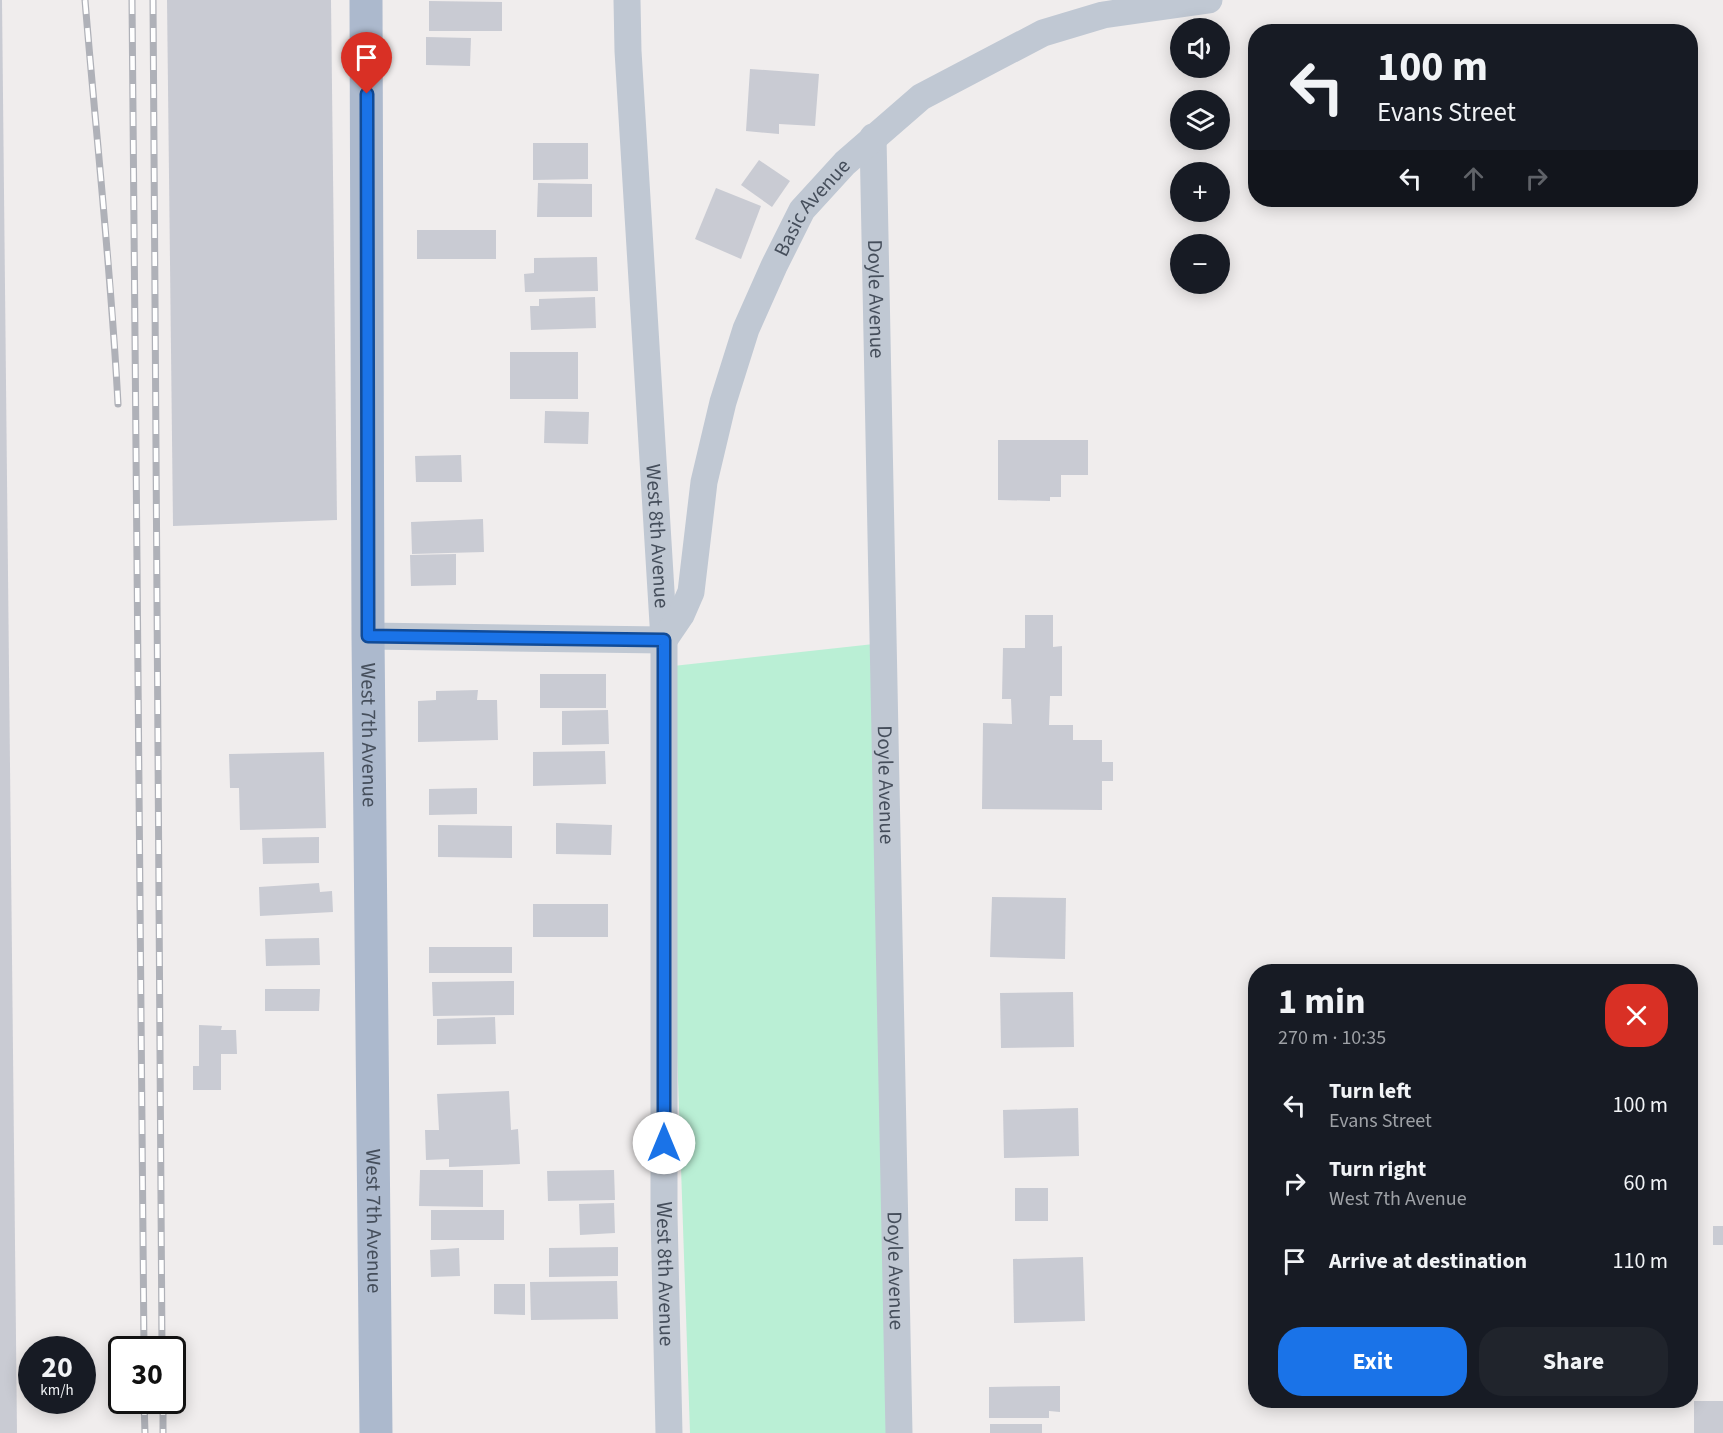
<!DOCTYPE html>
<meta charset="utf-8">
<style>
:root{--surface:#171b24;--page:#20242c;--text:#f1f3f6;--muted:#9ea1a6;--accent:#1a73e8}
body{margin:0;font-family:"Source Sans 3",sans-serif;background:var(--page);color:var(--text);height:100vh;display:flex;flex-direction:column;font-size:22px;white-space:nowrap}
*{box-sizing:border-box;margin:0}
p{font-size:20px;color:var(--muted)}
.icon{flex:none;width:33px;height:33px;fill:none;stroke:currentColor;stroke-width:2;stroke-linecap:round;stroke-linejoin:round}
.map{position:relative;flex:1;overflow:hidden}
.side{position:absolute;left:1248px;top:964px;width:450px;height:444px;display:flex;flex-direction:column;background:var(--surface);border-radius:24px;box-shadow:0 3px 15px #0003}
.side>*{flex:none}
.hud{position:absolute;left:1248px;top:24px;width:450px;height:183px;border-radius:24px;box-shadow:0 3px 15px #0003;background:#171b24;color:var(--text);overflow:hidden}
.buttons{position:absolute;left:1170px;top:18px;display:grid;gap:12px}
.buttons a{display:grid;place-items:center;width:60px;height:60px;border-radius:50%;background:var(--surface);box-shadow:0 3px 15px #0003;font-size:30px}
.speed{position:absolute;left:18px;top:1336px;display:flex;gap:12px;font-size:30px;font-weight:700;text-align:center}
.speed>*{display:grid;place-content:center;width:78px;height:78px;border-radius:50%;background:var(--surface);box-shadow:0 3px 15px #0003;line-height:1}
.speed small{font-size:15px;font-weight:400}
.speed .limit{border:3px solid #111;border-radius:9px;background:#fff;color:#111}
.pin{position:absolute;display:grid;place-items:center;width:51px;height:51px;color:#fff;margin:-62px -26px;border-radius:50% 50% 50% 0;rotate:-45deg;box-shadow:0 0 6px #0007}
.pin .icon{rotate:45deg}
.me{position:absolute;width:66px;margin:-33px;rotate:0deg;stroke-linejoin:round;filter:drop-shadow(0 0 4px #0008)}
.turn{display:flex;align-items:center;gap:21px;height:126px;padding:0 30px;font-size:27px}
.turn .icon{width:78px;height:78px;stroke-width:2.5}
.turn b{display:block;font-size:42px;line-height:51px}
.lanes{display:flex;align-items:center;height:57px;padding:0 30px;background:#0003;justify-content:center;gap:30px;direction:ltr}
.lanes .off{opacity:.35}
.round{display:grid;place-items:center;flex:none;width:63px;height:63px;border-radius:24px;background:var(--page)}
.overview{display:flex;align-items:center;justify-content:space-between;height:102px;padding:0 30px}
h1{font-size:36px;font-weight:700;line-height:45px}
.action{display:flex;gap:12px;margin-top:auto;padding:12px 30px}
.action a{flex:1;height:69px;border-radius:24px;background:var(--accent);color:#fff;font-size:24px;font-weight:700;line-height:69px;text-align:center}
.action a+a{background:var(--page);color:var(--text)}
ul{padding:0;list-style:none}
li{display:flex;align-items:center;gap:18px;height:78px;padding:0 30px}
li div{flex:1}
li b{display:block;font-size:22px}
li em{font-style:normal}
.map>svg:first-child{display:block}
.green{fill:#baefd5}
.building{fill:#c9cbd3}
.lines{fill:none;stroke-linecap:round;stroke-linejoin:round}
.street{stroke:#c0c8d3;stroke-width:27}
.primary{stroke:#acb9cd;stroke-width:33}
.rail-casing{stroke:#afb1b8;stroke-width:7}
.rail{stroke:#fff;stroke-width:4.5;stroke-dasharray:14;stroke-linecap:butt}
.route-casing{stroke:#114b97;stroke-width:15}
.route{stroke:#1a73e8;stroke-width:10}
.labels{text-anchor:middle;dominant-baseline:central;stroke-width:4.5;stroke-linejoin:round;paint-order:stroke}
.street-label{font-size:21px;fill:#454e5b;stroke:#fff}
</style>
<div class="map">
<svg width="1723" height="1433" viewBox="0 0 1723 1433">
<rect width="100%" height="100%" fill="#f0eded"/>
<path class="green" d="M883 643 901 1433H690L664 667Z"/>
<g class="building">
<path d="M0 0H2L17 1433H0Z"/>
<path d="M167 0H331L337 520 173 526Z"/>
<path d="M429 1 502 2V31H429Z"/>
<path d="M426 37 471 38 470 66 426 65Z"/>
<path d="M750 69 819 74 815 126 779 124V134L746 131Z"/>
<path d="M533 143H588V179L533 180Z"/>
<path d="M759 160 790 181 772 207 741 185Z"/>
<path d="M538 183 592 184V217H537Z"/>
<path d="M716 188 761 206 741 259 695 239Z"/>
<rect x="417" y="230" width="79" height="29"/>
<path d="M597 257 598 291 525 292 524 274 534 273V258Z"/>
<path d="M595 297 596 328 531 330 530 306H539V299Z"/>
<rect x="510" y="352" width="68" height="47"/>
<path d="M545 411 589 412 588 444 544 443Z"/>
<path d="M998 440H1088V475H1061V497H1050V501L998 500Z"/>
<path d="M461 455 462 482H416L415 456Z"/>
<path d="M483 519 484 552 412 554 411 522Z"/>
<path d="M456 554V585L411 586 410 555Z"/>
<path d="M1025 615H1053V647L1062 646V696H1050L1049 725H1073V740H1102V762H1113V781H1102V810L982 809 983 723 1012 724 1011 699H1002L1003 648H1025Z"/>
<rect x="540" y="674" width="66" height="34"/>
<path d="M478 690 477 700H497L498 740 418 742V701L436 700V691Z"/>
<path d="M608 710 609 744 562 745V711Z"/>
<path d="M605 751 606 784 533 786V752Z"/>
<path d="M324 752 326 828 240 830 239 788H230L229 754Z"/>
<path d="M477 788V814L429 815V789Z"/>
<path d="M556 823 612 825 611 855 556 854Z"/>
<path d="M438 825 512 826V858L438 857Z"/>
<path d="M319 837V863L263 864 262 838Z"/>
<path d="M319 883 320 892 332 891 333 912 260 916 259 887Z"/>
<path d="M992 897 1066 898 1065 959 990 957Z"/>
<rect x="533" y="904" width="75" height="33"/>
<path d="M319 938 320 965 266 966 265 939Z"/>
<rect x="429" y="947" width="83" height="26"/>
<path d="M514 981V1015L433 1016 432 982Z"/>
<path d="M265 989H320L319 1011H265Z"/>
<path d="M1073 992 1074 1047 1001 1048 1000 993Z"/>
<path d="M495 1017 496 1044 437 1045V1019Z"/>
<path d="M199 1025 222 1026 221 1030H236L237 1054H221V1090H193V1066H199Z"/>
<path d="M509 1091 511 1130 518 1129 520 1164 449 1167V1159L426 1160 425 1130H439L437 1094Z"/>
<path d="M1078 1108 1079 1156 1004 1158 1003 1110Z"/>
<path d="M420 1170H483V1207L419 1206Z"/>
<path d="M614 1170 615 1200 548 1201 547 1171Z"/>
<rect x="1015" y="1188" width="33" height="33"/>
<path d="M614 1203 615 1233 580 1235 579 1204Z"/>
<rect x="431" y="1210" width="73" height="30"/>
<rect x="1713" y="1226" width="10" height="19"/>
<path d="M618 1247V1276L549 1277V1248Z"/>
<path d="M459 1248 460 1276 431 1277 430 1250Z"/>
<path d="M1083 1257 1085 1321 1014 1323 1013 1259Z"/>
<path d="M617 1281 618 1319 531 1320 530 1282Z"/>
<path d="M494 1284H525V1315L494 1314Z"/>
<path d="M1060 1386V1412L1049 1411V1418H989V1387Z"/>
<rect x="1694" y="1401" width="29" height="32"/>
<rect x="990" y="1424" width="52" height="9"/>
</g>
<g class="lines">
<g class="street">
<path id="s1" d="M627 0 628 51 664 640V1214L669 1433"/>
<path id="s2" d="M873 137 899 1433"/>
<path id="s3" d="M368 636 664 640 681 615 691 592 704 482 723 402 746 329 774 266 802 210 845 163 921 97 1043 33 1103 15 1209 0"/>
</g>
<path class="primary" id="s4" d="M366 0 368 636 376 1433"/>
<g class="rail-casing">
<g id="rail">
<path d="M85 0C96 135 111 269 118 404"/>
<path d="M132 0 144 1350"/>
<path d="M153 0 162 1350"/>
<path d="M144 1401 145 1433"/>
<path d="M163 1401V1433"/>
</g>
</g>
<use href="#rail" class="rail"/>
</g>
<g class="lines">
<g class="route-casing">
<path id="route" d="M367 94 368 636 664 640V1143"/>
</g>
<use href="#route" class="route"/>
</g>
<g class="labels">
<g class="street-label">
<text stroke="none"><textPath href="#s3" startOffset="760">Basic Avenue</textPath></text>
<text stroke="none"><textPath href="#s2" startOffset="162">Doyle Avenue</textPath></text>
<text stroke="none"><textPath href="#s1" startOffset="537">West 8th Avenue</textPath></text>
<text stroke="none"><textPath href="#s4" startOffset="735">West 7th Avenue</textPath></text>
<text stroke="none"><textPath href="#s2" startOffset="648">Doyle Avenue</textPath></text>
<text stroke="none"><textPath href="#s4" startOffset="1221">West 7th Avenue</textPath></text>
<text stroke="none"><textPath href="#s2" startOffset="1134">Doyle Avenue</textPath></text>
<text stroke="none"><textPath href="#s1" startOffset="1275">West 8th Avenue</textPath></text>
</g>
</g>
</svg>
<div class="buttons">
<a><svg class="icon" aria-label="sound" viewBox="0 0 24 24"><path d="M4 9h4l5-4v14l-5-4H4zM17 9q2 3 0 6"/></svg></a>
<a><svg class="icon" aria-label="layers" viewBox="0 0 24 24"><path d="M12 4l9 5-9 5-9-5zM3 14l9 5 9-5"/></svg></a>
<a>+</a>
<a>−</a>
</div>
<div class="speed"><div>20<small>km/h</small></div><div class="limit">30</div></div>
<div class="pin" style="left:367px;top:94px;background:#d93025"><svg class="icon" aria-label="arrive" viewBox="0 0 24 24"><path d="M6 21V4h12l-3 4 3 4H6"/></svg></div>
<svg class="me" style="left:664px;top:1143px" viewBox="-20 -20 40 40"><circle r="19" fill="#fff"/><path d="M0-13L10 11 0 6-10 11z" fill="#1a73e8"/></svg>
<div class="hud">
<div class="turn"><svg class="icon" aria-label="left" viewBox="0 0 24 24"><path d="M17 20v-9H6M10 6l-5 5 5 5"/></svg><div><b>100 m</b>Evans Street</div></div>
<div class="lanes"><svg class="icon" aria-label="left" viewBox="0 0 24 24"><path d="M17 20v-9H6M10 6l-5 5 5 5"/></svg><svg class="icon off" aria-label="ahead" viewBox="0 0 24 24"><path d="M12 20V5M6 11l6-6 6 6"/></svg><svg class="icon off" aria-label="right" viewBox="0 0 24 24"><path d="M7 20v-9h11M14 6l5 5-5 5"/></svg></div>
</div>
<section class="side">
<div class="overview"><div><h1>1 min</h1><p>270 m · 10:35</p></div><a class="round" style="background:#d93025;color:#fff"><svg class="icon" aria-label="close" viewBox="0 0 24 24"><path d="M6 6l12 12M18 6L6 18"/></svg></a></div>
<ul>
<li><svg class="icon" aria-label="left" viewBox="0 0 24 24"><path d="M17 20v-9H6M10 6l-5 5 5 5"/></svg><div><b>Turn left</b><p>Evans Street</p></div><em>100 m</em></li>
<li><svg class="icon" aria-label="right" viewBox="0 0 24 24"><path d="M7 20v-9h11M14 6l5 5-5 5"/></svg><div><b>Turn right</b><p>West 7th Avenue</p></div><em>60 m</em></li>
<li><svg class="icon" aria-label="arrive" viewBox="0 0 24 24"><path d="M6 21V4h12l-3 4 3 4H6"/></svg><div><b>Arrive at destination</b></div><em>110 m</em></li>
</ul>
<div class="action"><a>Exit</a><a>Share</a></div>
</section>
</div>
